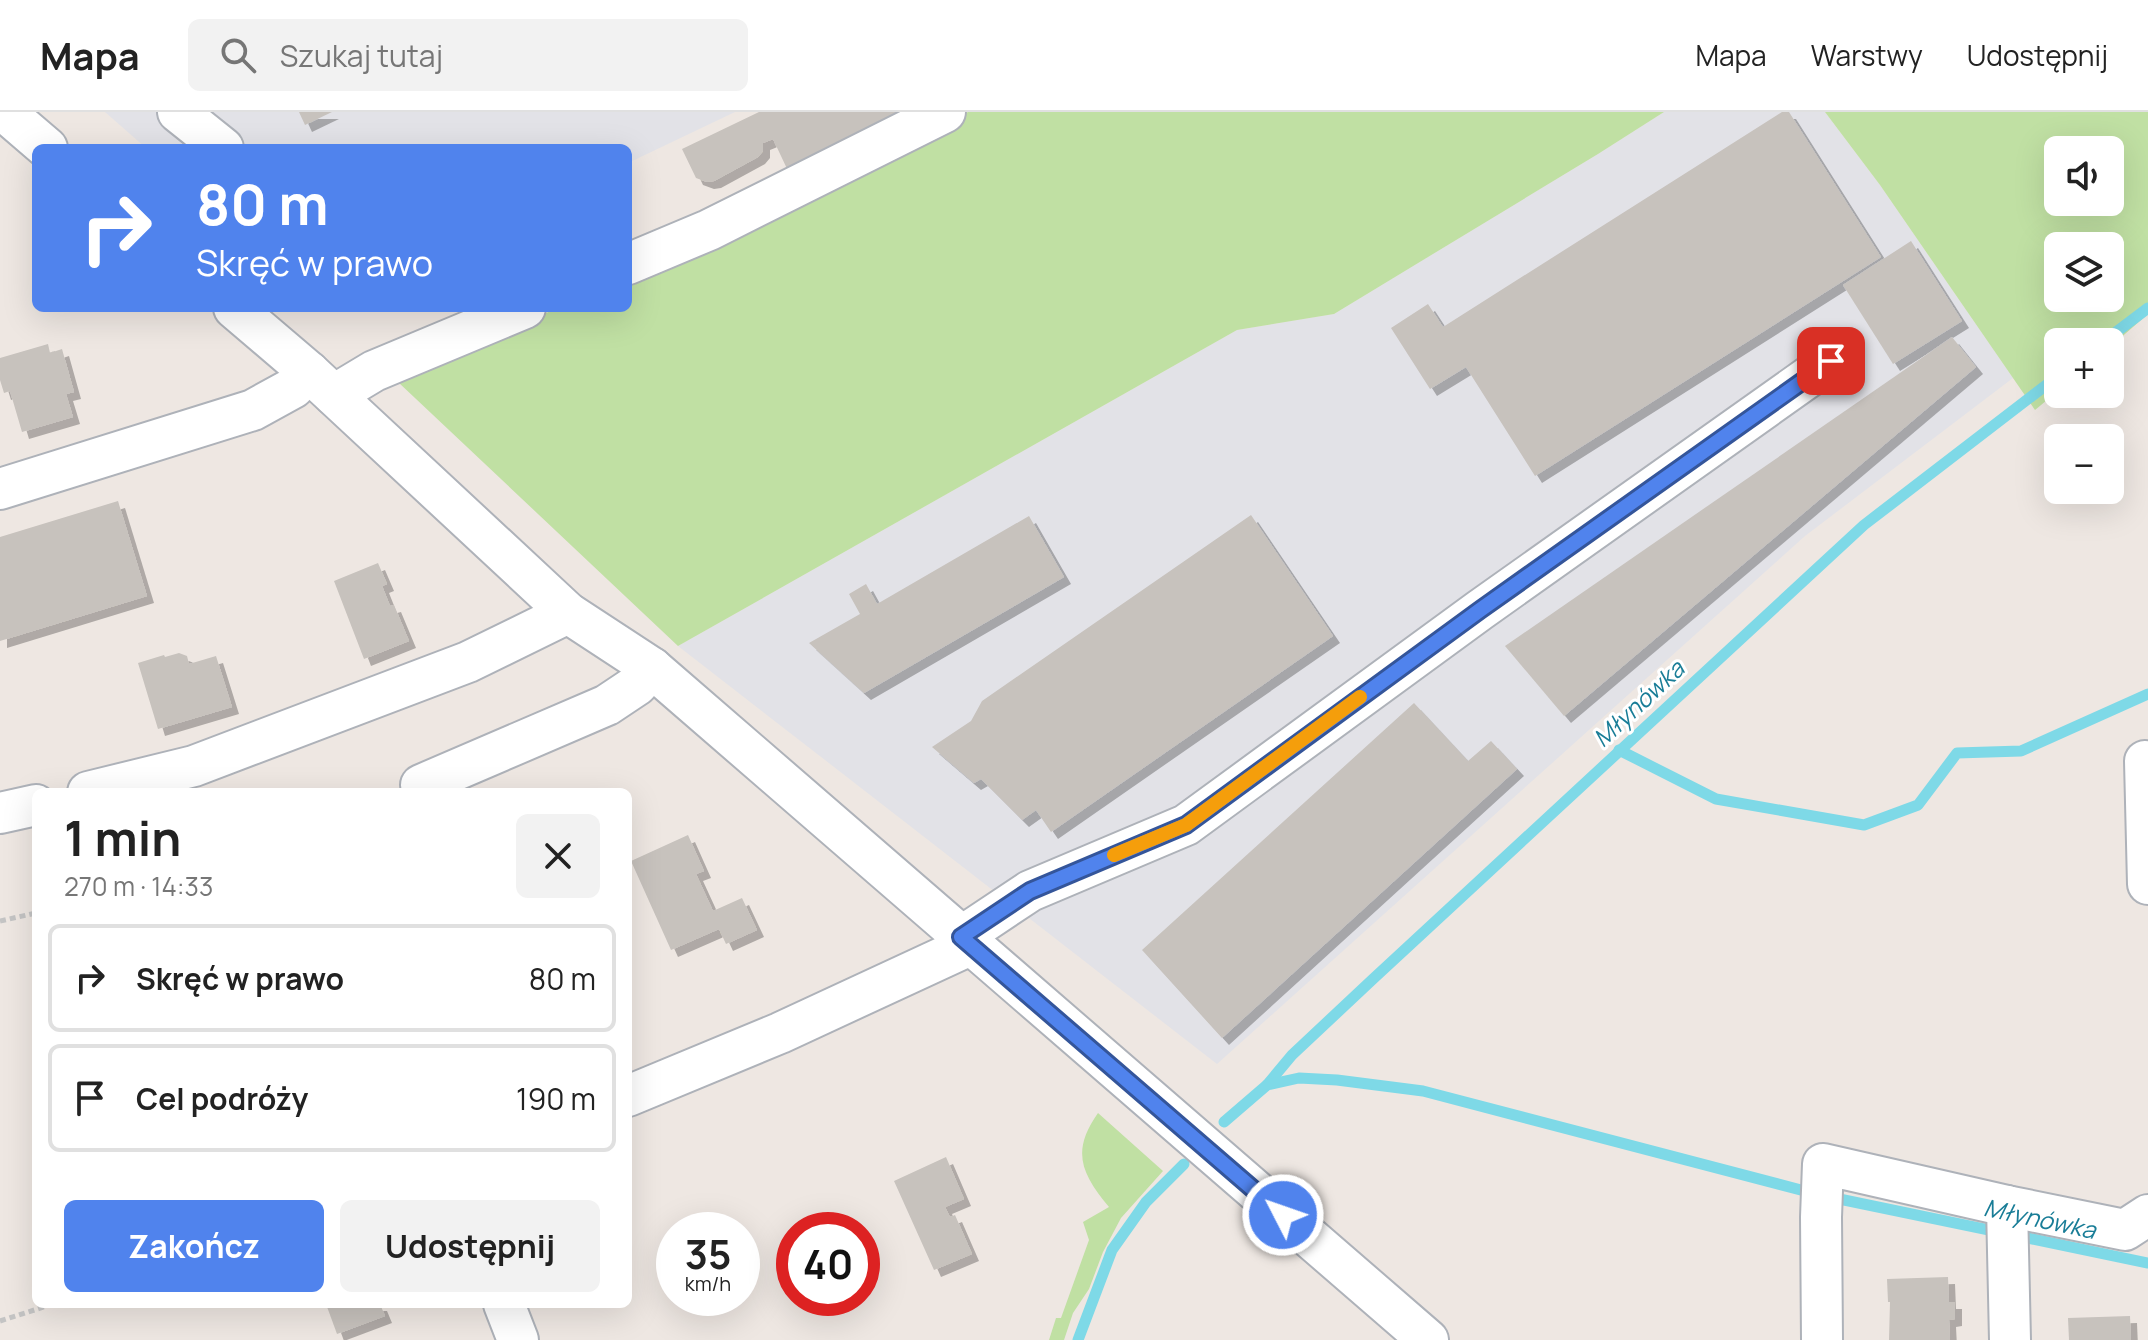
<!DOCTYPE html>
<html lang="pl">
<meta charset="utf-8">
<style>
:root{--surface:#fff;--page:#f2f2f2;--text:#222;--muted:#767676;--line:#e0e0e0;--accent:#5083ed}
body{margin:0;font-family:Manrope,sans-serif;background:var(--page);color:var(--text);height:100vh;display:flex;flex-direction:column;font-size:30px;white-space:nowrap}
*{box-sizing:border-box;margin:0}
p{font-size:26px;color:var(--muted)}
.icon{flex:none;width:44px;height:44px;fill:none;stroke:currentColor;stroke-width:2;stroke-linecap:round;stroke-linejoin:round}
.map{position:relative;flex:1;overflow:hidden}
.details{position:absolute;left:32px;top:676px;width:600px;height:520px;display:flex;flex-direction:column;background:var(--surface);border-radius:12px;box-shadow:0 8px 32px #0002}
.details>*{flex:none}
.banner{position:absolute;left:32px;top:32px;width:600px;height:168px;border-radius:12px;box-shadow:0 8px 32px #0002;background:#5083ed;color:#fff;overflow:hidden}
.fabs{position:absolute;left:2044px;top:24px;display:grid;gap:16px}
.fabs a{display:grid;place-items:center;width:80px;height:80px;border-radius:12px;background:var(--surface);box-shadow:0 8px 32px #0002;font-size:40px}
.speed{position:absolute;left:656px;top:1100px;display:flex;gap:16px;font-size:40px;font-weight:700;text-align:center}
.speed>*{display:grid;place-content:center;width:104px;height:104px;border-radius:50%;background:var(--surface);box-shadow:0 8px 32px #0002;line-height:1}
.speed small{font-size:20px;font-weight:400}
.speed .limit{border:12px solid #d22;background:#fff;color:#111}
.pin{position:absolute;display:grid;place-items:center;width:68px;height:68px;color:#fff;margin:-34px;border-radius:16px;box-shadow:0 4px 12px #0006}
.me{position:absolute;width:88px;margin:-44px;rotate:311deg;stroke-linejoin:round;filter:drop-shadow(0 0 6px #0008)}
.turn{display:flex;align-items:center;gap:28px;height:168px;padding:0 32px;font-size:36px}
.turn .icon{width:104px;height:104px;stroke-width:2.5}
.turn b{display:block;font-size:56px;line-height:68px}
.round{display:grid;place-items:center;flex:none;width:84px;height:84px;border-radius:12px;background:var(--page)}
.summary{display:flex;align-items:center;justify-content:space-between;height:136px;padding:0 32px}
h1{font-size:48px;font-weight:700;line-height:60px}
.cta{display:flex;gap:16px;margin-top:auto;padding:16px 32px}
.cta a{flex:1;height:92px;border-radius:12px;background:var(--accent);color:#fff;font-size:32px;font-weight:700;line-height:92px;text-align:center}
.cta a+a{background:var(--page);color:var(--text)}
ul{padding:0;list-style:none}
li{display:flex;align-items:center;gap:24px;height:108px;margin:0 16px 12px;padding:0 16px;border:4px solid var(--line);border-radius:12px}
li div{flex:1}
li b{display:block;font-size:30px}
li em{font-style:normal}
header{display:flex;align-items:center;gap:48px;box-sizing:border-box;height:112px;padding:0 40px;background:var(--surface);border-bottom:2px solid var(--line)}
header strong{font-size:38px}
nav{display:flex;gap:44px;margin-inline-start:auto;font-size:28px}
.search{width:560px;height:72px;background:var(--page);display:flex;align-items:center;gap:20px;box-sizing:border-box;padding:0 28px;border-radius:12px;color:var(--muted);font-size:30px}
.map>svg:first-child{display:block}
.industrial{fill:#e2e2e7}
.green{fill:#c0e0a3;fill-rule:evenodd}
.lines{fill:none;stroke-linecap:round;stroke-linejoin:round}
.stream{stroke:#7ed9e7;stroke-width:11}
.building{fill:#c7c2bd;filter:url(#shadow)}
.minor-casing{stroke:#aeb2b9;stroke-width:44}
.path{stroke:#c4c4c4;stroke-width:5;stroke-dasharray:6 4;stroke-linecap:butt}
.minor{stroke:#fff;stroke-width:40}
.route-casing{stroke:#34559a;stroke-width:20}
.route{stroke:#5083ed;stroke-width:14}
.slow{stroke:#f59e0b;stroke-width:14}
.labels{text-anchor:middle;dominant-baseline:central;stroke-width:6;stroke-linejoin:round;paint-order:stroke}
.water-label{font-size:24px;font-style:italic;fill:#197d97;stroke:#fff}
</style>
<header>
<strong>Mapa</strong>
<div class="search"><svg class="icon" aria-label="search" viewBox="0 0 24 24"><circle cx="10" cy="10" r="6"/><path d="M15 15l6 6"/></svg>Szukaj tutaj</div>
<nav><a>Mapa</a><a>Warstwy</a><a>Udostępnij</a></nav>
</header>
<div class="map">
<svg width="2148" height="1228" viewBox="0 0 2148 1228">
<defs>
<filter id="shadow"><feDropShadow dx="7" dy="7" stdDeviation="0" flood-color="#0004"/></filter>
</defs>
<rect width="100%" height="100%" fill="#eee7e2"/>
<g class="industrial">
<path d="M105 0H735L628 51V36H146Z"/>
<path d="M1664 0H1825L1880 73 2013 266 1805 424 1217 952 678 534 1237 218 1334 202 1598 42Z"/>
</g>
<g class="green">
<path d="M968 0H1664L1598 42 1334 202 1237 218 678 534 398 270 557 196H628V164L818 76Z"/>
<path d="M1825 0H2148V202L2110 235V230H2058V279L2035 298 1880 73ZM2058 38H2110V90H2058ZM2058 134H2110V186H2058Z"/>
<path d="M1098 1001 1163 1059 1121 1106 1103 1140 1089 1177 1073 1201 1064 1228H1049L1056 1206H1061L1089 1128 1083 1110 1109 1095C1081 1061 1071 1039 1098 1001Z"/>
</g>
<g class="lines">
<g class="stream">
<path d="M2103 230 2148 196"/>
<path d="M1619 638 1716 687 1864 713 1918 693 1957 641 2021 639 2148 582"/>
<path d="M1267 973 1292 943 1373 867 1864 413 2058 264"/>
<path d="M1224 1010 1267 973 1299 966 1337 968 1423 979 1820 1083 2148 1151"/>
<path d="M1078 1228 1112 1138 1146 1090 1184 1052"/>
</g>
</g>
<g class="building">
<path d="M299 0H332L305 13Z"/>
<path d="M759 0H914L789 61 773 27 763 31V39L758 45 714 69 707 70 696 66 682 37Z"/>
<path d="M1782 0H1789L1881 145 1535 364 1466 255 1430 277 1391 216 1428 192 1443 215Z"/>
<path d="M1911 129 1962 209 1893 252 1843 173Z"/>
<path d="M1952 225 1976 255 1564 604 1505 534Z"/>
<path d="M48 232 50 241 62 237 74 280 66 282 73 305 22 320 10 279 4 281 0 268V246Z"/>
<path d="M118 389 147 484 0 529V425Z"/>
<path d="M1251 403 1333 524 1051 720 1036 698 1022 708 981 667 974 671 932 635 971 609 982 589Z"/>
<path d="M1029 404 1064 465 864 581 809 531 860 502 849 482 866 472 877 492Z"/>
<path d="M378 451 387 472 382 474 390 494 394 493 409 529 364 547 334 469Z"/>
<path d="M179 541 187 544 189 552 216 544 232 595 158 617 138 551 164 543 165 545Z"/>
<path d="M1414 591 1468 649 1491 629 1517 657 1222 926 1142 838Z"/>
<path d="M688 723 704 759 696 762 713 799 742 786 757 818 726 832 719 817 671 838 631 749Z"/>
<path d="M946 1045 964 1087 945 1095 950 1105 955 1103 972 1142 934 1158 894 1069Z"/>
<path d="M1948 1165 1949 1190H1955V1207L1949 1208 1950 1228H1889L1890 1190H1888L1887 1167Z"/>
<path d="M326 1192H380L385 1204 337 1222Z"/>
<path d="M2130 1204 2131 1228H2069L2068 1206Z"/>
</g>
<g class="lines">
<g class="minor-casing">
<g id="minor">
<path d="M5 0 47 36"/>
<path d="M178 0 223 36"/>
<path d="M628 152 709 118 945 0"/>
<path d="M234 196 309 260 568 501 652 556 1428 1228"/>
<path d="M334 283 374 259 525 196"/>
<path d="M0 377 253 298 293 276 309 260"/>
<path d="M2145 649 2148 772"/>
<path d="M421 673 607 593 637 573 652 556"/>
<path d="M88 680 194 654 468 550 568 501"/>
<path d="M0 701 36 693"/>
<path d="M961 825 1030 779 1186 713 1480 498 1831 249"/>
<path d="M628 984 780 921 970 833"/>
<path d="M2007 1094 2010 1228"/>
<path d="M504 1192 518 1228"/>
<path d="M1822 1228 1821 1105 1823 1052 2007 1094 2125 1118 2148 1103"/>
</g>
</g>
<g class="path">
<path d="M0 809 36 801"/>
<path d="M0 1209 53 1192"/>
</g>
<use href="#minor" class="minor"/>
</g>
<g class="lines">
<g class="route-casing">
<path id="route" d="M1283 1103 961 825 1030 779 1186 713 1480 498 1831 249"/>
</g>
<use href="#route" class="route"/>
<path class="slow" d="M1114 743 1186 713 1360 585"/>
</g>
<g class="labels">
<g class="water-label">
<text transform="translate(1638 591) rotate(-43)">Młynówka</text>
<text transform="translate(2040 1106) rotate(12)">Młynówka</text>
</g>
</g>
</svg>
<div class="fabs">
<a><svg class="icon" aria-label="sound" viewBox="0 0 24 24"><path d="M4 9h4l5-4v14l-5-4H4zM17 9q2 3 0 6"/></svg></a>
<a><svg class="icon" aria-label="layers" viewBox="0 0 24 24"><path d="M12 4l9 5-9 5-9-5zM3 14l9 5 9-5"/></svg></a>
<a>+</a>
<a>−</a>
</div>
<div class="speed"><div>35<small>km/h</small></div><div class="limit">40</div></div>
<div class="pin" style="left:1831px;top:249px;background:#d93025"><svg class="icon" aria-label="arrive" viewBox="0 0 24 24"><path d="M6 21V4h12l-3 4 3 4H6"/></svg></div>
<svg class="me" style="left:1283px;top:1103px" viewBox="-20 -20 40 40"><circle r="17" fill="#5083ed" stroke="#fff" stroke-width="3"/><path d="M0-11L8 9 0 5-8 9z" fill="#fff"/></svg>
<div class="banner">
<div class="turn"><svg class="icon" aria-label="right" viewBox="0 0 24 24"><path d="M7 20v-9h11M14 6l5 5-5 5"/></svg><div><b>80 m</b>Skręć w prawo</div></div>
</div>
<section class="details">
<div class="summary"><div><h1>1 min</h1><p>270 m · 14:33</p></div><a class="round"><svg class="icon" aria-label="close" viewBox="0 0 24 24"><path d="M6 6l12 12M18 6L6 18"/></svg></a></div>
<ul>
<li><svg class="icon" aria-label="right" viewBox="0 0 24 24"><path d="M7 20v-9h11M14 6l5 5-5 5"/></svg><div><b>Skręć w prawo</b></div><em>80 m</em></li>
<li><svg class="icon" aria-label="arrive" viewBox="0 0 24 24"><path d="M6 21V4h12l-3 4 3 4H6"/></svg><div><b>Cel podróży</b></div><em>190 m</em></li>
</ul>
<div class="cta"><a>Zakończ</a><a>Udostępnij</a></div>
</section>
</div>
